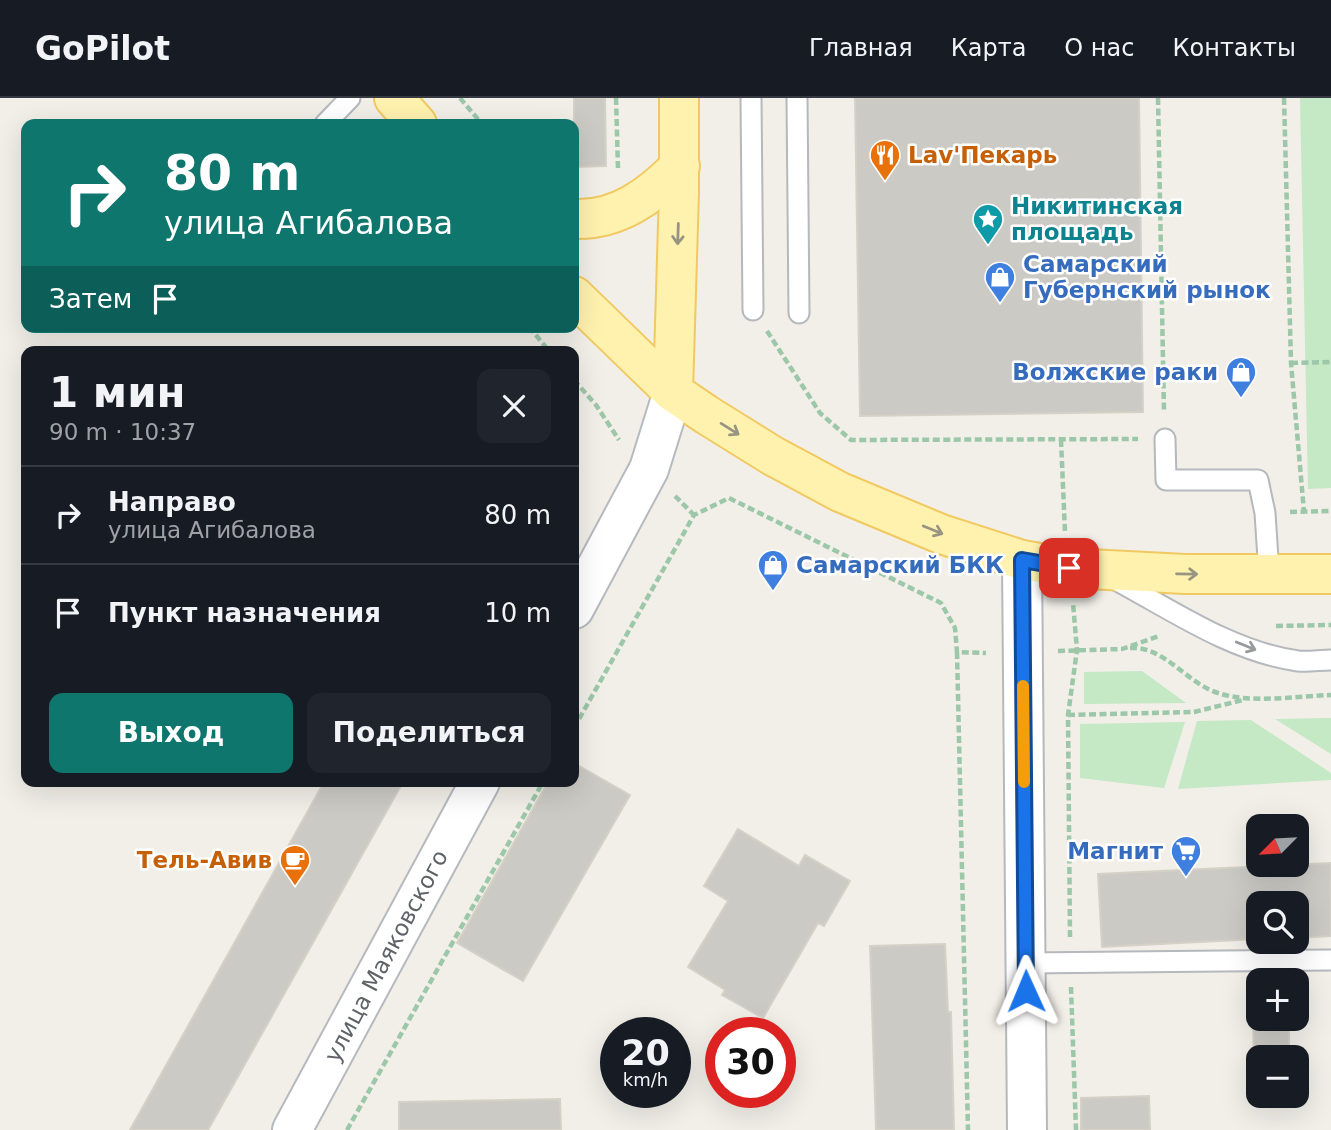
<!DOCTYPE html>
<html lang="ru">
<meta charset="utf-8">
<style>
:root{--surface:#171b24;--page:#20242c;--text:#f1f3f6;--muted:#9ea1a6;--line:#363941;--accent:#0f766e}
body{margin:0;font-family:"DejaVu Sans",sans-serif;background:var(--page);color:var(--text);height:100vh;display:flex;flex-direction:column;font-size:26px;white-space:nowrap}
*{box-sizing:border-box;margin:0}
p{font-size:23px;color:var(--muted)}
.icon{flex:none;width:38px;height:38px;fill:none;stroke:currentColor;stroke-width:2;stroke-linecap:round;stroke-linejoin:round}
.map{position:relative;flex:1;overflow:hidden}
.side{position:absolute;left:21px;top:248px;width:558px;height:441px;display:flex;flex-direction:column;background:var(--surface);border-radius:14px;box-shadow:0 7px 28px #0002}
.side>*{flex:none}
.banner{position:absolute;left:21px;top:21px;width:558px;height:214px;border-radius:14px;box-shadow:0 7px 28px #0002;background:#0f766e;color:#fff;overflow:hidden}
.needle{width:46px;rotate:246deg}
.controls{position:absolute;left:1246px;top:716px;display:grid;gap:14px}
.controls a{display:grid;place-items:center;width:63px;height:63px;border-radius:14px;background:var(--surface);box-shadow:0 7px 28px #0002;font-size:35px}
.speed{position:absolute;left:600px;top:919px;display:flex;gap:14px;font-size:35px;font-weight:700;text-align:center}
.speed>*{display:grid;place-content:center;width:91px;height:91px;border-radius:50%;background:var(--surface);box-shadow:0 7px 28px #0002;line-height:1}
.speed small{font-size:18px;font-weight:400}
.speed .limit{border:10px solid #d22;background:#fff;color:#111}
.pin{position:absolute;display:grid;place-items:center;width:60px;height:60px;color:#fff;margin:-30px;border-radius:14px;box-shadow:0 4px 10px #0006}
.me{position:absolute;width:77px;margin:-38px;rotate:359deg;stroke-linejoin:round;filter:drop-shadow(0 0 5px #0008)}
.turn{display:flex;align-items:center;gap:24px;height:147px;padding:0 28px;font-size:32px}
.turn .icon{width:91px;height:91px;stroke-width:2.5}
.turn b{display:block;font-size:49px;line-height:60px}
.then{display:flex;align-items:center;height:66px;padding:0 28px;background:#0003;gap:14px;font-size:26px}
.round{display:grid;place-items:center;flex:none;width:74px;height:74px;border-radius:14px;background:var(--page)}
.summary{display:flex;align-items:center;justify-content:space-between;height:119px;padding:0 28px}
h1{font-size:42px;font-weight:800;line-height:52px}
.cta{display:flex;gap:14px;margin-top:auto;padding:14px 28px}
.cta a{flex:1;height:80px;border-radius:14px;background:var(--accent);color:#fff;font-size:28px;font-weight:800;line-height:80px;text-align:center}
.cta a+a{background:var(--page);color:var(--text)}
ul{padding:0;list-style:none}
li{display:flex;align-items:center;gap:21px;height:98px;padding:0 28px;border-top:2px solid var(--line)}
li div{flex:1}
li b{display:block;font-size:26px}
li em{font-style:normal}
header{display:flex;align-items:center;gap:42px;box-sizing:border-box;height:98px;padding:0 35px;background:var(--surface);border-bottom:2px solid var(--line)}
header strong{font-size:33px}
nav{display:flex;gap:38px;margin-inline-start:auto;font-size:24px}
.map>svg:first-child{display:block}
.green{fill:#c5e8c5}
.building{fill:#cccac5;stroke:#d6d1c6;stroke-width:2}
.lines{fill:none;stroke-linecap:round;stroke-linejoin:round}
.lane-casing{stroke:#b5b8bc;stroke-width:23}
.street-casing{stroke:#b5b8bc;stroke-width:42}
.secondary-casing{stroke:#b6babf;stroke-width:42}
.primary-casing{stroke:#f2c960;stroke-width:42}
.path{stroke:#9cc7a9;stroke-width:4.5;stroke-dasharray:7 3.5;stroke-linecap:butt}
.lane{stroke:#fff;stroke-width:19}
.street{stroke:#fff;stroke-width:38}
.secondary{stroke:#fff;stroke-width:38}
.primary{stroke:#fff2af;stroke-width:38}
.oneway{stroke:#979581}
.oneway2{stroke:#979a9d}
.route-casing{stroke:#114b97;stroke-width:18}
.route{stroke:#1a73e8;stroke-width:12}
.slow{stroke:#f59e0b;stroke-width:12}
.labels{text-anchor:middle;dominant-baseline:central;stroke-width:5;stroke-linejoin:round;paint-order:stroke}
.food-label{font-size:23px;font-weight:bold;fill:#c56008;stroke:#fff;text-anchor:start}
.culture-label{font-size:23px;font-weight:bold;fill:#0d838f;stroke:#fff;text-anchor:start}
.shop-label{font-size:23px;font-weight:bold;fill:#366cbe;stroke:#fff;text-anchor:start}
.street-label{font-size:23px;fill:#5f6368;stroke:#fff}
</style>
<header>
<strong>GoPilot</strong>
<nav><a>Главная</a><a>Карта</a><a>О нас</a><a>Контакты</a></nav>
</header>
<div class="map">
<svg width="1331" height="1032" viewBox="0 0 1331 1032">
<rect width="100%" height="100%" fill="#f1efe8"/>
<g class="green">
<path d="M1300 0H1331V390L1308 391Z"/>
<path d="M1142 573 1186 605 1084 606V574Z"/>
<path d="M1331 620V656L1275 621Z"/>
<path d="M1251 622 1331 675V682L1178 691 1197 623Z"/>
<path d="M1185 624 1164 690 1080 680V626Z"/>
</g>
<g class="building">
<path d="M574 0H605L606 68 574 69Z"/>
<path d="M855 0H1139L1143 314 860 318Z"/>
<path d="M574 665 630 697 523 883 457 845 548 684H574Z"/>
<path d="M324 684H403L208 1032H130Z"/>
<path d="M738 731 799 768 805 757 850 783 824 828 818 825 763 920 722 897 725 892 688 869 728 803 704 788Z"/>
<path d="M1331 765V838L1297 840V805H1258V841L1102 849 1098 776Z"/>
<path d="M945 846 948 914H951L954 1032H876L870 848Z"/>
<path d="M1289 922V959H1254L1253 923Z"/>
<path d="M1149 998 1150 1032H1081V1000Z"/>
<path d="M560 1001 561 1032H399V1004Z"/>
</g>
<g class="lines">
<g class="lane-casing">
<g id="lane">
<path d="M751 0 753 212"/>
<path d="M797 0 799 215"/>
<path d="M325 26 350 0"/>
<path d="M1165 341 1166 382H1258L1265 415 1269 476"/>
<path d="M1114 481C1172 512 1232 554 1298 563 1309 564 1320 562 1331 562"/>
<path d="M1026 865 1331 862"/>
</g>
</g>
<g class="street-casing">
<path id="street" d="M1022 462 1027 1032"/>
</g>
<g class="secondary-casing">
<g id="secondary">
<path d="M574 511 649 371 673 294"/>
<path d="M292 1032 480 684"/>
</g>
</g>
<g class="primary-casing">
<g id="primary">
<path d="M394 0 417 26"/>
<path d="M574 121C617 123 651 98 680 68"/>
<path d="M574 198 673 294 707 317 773 358 840 394 941 436 1022 462 1069 470 1185 476H1331"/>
<path d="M673 294 679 93V0"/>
</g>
</g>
<g class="path">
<path d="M460 0 482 26"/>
<path d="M616 0 618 71"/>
<path d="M1158 0 1164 314"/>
<path d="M1284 0 1291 265 1304 414"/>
<path d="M529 229 550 254"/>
<path d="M767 233 820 315 851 342 1138 341"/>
<path d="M1291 265 1331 264"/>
<path d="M574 282 596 307 619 342"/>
<path d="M1061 342 1065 434"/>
<path d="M675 398 694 417"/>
<path d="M1290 414 1331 413"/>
<path d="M1276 528 1331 527"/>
<path d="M1130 550C1165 548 1186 585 1218 595 1252 606 1295 598 1331 597"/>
<path d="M1058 553 1122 551 1159 538"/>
<path d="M957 554 968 1032"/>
<path d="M1068 617 1194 614 1243 602"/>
<path d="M574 630 694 417 729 400 941 505 955 530 957 554 986 555"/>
<path d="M1070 839 1068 617 1077 552 1073 505"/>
<path d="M1071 889 1076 1032"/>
<path d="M347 1032 543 684"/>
</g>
<use href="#lane" class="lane"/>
<use href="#street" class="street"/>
<use href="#secondary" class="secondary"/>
<use href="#primary" class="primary"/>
</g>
<defs><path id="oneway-shaft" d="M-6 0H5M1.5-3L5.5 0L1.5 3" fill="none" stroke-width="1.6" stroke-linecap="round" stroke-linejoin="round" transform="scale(1.75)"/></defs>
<g class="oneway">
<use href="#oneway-shaft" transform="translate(678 136) rotate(92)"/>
<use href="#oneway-shaft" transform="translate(730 331) rotate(32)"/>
<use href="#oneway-shaft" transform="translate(933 432) rotate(22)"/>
<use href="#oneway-shaft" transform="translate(1187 476) rotate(1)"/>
</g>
<use class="oneway2" href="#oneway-shaft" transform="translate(1246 548) rotate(22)"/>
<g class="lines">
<g class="route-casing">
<path id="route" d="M1026 893 1022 462 1069 470"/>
</g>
<use href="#route" class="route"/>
<path class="slow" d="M1023 588 1024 684"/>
</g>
<defs>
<g id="restaurant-pin" transform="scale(1.575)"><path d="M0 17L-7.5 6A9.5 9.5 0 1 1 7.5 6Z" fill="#e8710a" stroke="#fff"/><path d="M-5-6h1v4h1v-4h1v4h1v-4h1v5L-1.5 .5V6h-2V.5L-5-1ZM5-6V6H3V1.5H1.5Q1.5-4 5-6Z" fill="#fff"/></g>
<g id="sight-pin" transform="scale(1.575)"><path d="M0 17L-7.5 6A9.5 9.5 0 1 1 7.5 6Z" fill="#0f9aa8" stroke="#fff"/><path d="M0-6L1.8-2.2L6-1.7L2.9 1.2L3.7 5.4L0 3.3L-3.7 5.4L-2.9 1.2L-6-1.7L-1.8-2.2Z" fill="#fff"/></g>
<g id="shop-pin" transform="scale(1.575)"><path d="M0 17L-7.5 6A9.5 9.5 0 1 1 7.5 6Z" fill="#3f7fe0" stroke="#fff"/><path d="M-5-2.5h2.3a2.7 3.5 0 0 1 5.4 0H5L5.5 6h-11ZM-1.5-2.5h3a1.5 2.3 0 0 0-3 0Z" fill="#fff"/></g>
<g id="supermarket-pin" transform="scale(1.575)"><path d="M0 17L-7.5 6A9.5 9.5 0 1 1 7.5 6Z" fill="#3f7fe0" stroke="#fff"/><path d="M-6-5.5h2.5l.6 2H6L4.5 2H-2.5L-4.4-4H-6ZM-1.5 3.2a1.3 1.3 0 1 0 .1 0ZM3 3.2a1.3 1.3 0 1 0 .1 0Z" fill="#fff"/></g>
<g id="cafe-pin" transform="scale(1.575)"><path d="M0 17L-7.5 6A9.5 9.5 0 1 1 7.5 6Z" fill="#e8710a" stroke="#fff"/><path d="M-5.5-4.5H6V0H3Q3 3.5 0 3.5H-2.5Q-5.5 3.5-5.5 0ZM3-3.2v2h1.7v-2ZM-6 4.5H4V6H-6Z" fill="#fff"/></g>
</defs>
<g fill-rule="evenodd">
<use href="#restaurant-pin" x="885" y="57"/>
<use href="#sight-pin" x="988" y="121"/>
<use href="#shop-pin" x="1000" y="179"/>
<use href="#shop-pin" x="1241" y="274"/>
<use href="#shop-pin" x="773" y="467"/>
<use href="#supermarket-pin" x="1186" y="753"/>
<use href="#cafe-pin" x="295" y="762"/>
</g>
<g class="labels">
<g class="food-label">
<text x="908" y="57">Lav'Пекарь</text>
<text x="272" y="762" text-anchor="end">Тель-Авив</text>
</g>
<g class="culture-label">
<text x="1011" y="108">Никитинская<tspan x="1011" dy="26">площадь</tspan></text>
</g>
<g class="shop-label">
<text x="1023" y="166">Самарский<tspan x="1023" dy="26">Губернский рынок</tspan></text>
<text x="1218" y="274" text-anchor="end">Волжские раки</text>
<text x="796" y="467">Самарский БКК</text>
<text x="1163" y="753" text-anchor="end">Магнит</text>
</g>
<g class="street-label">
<text transform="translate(386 858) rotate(-62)">улица Маяковского</text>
</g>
</g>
</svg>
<div class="controls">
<a><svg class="needle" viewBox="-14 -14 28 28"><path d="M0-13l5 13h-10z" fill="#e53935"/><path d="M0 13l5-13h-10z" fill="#9ea1a6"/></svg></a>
<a><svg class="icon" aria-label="search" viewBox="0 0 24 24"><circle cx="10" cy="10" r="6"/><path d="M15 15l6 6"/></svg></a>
<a>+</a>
<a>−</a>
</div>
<div class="speed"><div>20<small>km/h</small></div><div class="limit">30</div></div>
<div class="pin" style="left:1069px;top:470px;background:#d93025"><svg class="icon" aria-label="arrive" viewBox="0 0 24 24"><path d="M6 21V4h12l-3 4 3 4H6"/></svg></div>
<svg class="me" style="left:1026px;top:893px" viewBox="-20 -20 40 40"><path d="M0-17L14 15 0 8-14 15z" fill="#1a73e8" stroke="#fff" stroke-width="4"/></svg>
<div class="banner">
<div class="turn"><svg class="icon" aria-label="right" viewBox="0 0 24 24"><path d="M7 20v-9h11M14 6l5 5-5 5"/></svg><div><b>80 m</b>улица Агибалова</div></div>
<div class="then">Затем<svg class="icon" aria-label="arrive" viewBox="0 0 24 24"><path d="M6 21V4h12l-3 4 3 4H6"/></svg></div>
</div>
<section class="side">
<div class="summary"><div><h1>1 мин</h1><p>90 m · 10:37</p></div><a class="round"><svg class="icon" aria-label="close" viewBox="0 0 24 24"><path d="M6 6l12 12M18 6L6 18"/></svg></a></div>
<ul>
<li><svg class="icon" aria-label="right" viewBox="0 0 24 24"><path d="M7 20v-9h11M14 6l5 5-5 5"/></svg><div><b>Направо</b><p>улица Агибалова</p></div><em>80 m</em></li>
<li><svg class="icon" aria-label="arrive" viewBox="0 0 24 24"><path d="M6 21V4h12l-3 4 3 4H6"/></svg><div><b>Пункт назначения</b></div><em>10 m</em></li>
</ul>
<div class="cta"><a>Выход</a><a>Поделиться</a></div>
</section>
</div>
